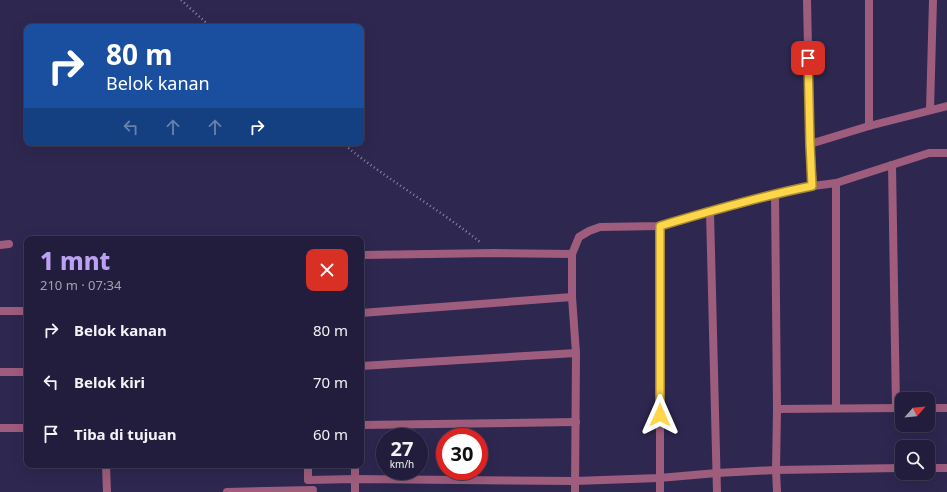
<!DOCTYPE html>
<html lang="id">
<meta charset="utf-8">
<style>
:root{--surface:#221d3c;--page:#2a2643;--text:#f1f3f6;--muted:#a2a2af;--line:#3f3b56;--accent:#bca0f2}
body{margin:0;font-family:"Noto Sans",sans-serif;background:var(--page);color:var(--text);height:100vh;display:flex;flex-direction:column;font-size:15px;white-space:nowrap}
*{box-sizing:border-box;margin:0}
p{font-size:13px;color:var(--muted)}
.icon{flex:none;width:22px;height:22px;fill:none;stroke:currentColor;stroke-width:2;stroke-linecap:round;stroke-linejoin:round}
.map{position:relative;flex:1;overflow:hidden}
.side{position:absolute;left:24px;top:236px;width:340px;height:232px;display:flex;flex-direction:column;background:var(--surface);border-radius:8px;box-shadow:0 4px 16px #0002,0 0 0 1px var(--line)}
.side>*{flex:none}
.hud{position:absolute;left:24px;top:24px;width:340px;height:122px;border-radius:8px;box-shadow:0 4px 16px #0002,0 0 0 1px var(--line);background:#1a4fa0;color:#fff;overflow:hidden}
.needle{width:26px;rotate:63deg}
.tools{position:absolute;left:895px;top:392px;display:grid;gap:8px}
.tools a{display:grid;place-items:center;width:40px;height:40px;border-radius:8px;background:var(--surface);box-shadow:0 4px 16px #0002,0 0 0 1px var(--line);font-size:20px}
.speed{position:absolute;left:376px;top:428px;display:flex;gap:8px;font-size:20px;font-weight:700;text-align:center}
.speed>*{display:grid;place-content:center;width:52px;height:52px;border-radius:50%;background:var(--surface);box-shadow:0 4px 16px #0002,0 0 0 1px var(--line);line-height:1}
.speed small{font-size:10px;font-weight:400}
.speed .limit{border:6px solid #d22;background:#fff;color:#111}
.pin{position:absolute;display:grid;place-items:center;width:34px;height:34px;color:#fff;margin:-17px;border-radius:8px;box-shadow:0 2px 6px #0006}
.me{position:absolute;width:44px;margin:-22px;rotate:0deg;stroke-linejoin:round;filter:drop-shadow(0 0 3px #0008)}
.turn{display:flex;align-items:center;gap:14px;height:84px;padding:0 16px;font-size:18px}
.turn .icon{width:52px;height:52px;stroke-width:2.5}
.turn b{display:block;font-size:28px;line-height:34px}
.lanes{display:flex;align-items:center;height:38px;padding:0 16px;background:#0003;justify-content:center;gap:20px;direction:ltr}
.lanes .off{opacity:.35}
.round{display:grid;place-items:center;flex:none;width:42px;height:42px;border-radius:8px;background:var(--page)}
.summary{display:flex;align-items:center;justify-content:space-between;height:68px;padding:0 16px}
h1{font-size:24px;font-weight:800;line-height:30px;color:var(--accent)}
ul{padding:0;list-style:none}
li{display:flex;align-items:center;gap:12px;height:52px;padding:0 16px}
li div{flex:1}
li b{display:block;font-size:15px}
li em{font-style:normal}
.map>svg:first-child{display:block}
.lines{fill:none;stroke-linecap:round;stroke-linejoin:round}
.path{stroke:#8e89a9;stroke-width:2.5;stroke-dasharray:1 3;stroke-linecap:butt}
.minor{stroke:#9e5d7d;stroke-width:8}
.route-casing{stroke:#a68a30;stroke-width:10}
.route{stroke:#ffd54a;stroke-width:7}
</style>
<div class="map">
<svg width="947" height="492" viewBox="0 0 947 492">
<rect width="100%" height="100%" fill="#2e2750"/>
<g class="lines">
<g class="path">
<path d="M181 0 211 27"/>
<path d="M342 143C386 179 436 207 480 242"/>
</g>
<g class="minor">
<path d="M807 0 810 144 813 186"/>
<path d="M869 0V126"/>
<path d="M930 110 933 0"/>
<path d="M810 144 869 126 947 106"/>
<path d="M892 165 896 408"/>
<path d="M836 183V408"/>
<path d="M775 194 777 409 776 470 777 492"/>
<path d="M710 212 717 492"/>
<path d="M0 245 9 244"/>
<path d="M361 255 495 253 572 254"/>
<path d="M0 311H27"/>
<path d="M361 313 572 297"/>
<path d="M361 366 576 353"/>
<path d="M0 372H27"/>
<path d="M928 408H947"/>
<path d="M777 409 902 408"/>
<path d="M361 425 576 422"/>
<path d="M0 428H27"/>
<path d="M106 465 107 492"/>
<path d="M308 465V480L355 479 575 481 659 478 717 473 776 470 902 468"/>
<path d="M355 465V492"/>
<path d="M928 468H947"/>
<path d="M227 492 313 490"/>
<path d="M575 492 576 353 572 297V254L579 237 589 231 600 227 660 226 710 212 775 194 813 186 836 183 929 153H947"/>
<path d="M660 492V226"/>
</g>
</g>
<g class="lines">
<g class="route-casing">
<path id="route" d="M660 415V226C710 211 761 196 812 186L810 144 808 58"/>
</g>
<use href="#route" class="route"/>
</g>
</svg>
<div class="tools">
<a><svg class="needle" viewBox="-14 -14 28 28"><path d="M0-13l5 13h-10z" fill="#e53935"/><path d="M0 13l5-13h-10z" fill="#a2a2af"/></svg></a>
<a><svg class="icon" aria-label="search" viewBox="0 0 24 24"><circle cx="10" cy="10" r="6"/><path d="M15 15l6 6"/></svg></a>
</div>
<div class="speed"><div>27<small>km/h</small></div><div class="limit">30</div></div>
<div class="pin" style="left:808px;top:58px;background:#d93025"><svg class="icon" aria-label="arrive" viewBox="0 0 24 24"><path d="M6 21V4h12l-3 4 3 4H6"/></svg></div>
<svg class="me" style="left:660px;top:415px" viewBox="-20 -20 40 40"><path d="M0-17L14 15 0 8-14 15z" fill="#ffd54a" stroke="#fff" stroke-width="4"/></svg>
<div class="hud">
<div class="turn"><svg class="icon" aria-label="right" viewBox="0 0 24 24"><path d="M7 20v-9h11M14 6l5 5-5 5"/></svg><div><b>80 m</b>Belok kanan</div></div>
<div class="lanes"><svg class="icon off" aria-label="left" viewBox="0 0 24 24"><path d="M17 20v-9H6M10 6l-5 5 5 5"/></svg><svg class="icon off" aria-label="ahead" viewBox="0 0 24 24"><path d="M12 20V5M6 11l6-6 6 6"/></svg><svg class="icon off" aria-label="ahead" viewBox="0 0 24 24"><path d="M12 20V5M6 11l6-6 6 6"/></svg><svg class="icon" aria-label="right" viewBox="0 0 24 24"><path d="M7 20v-9h11M14 6l5 5-5 5"/></svg></div>
</div>
<section class="side">
<div class="summary"><div><h1>1 mnt</h1><p>210 m · 07:34</p></div><a class="round" style="background:#d93025;color:#fff"><svg class="icon" aria-label="close" viewBox="0 0 24 24"><path d="M6 6l12 12M18 6L6 18"/></svg></a></div>
<ul>
<li><svg class="icon" aria-label="right" viewBox="0 0 24 24"><path d="M7 20v-9h11M14 6l5 5-5 5"/></svg><div><b>Belok kanan</b></div><em>80 m</em></li>
<li><svg class="icon" aria-label="left" viewBox="0 0 24 24"><path d="M17 20v-9H6M10 6l-5 5 5 5"/></svg><div><b>Belok kiri</b></div><em>70 m</em></li>
<li><svg class="icon" aria-label="arrive" viewBox="0 0 24 24"><path d="M6 21V4h12l-3 4 3 4H6"/></svg><div><b>Tiba di tujuan</b></div><em>60 m</em></li>
</ul>
</section>
</div>
